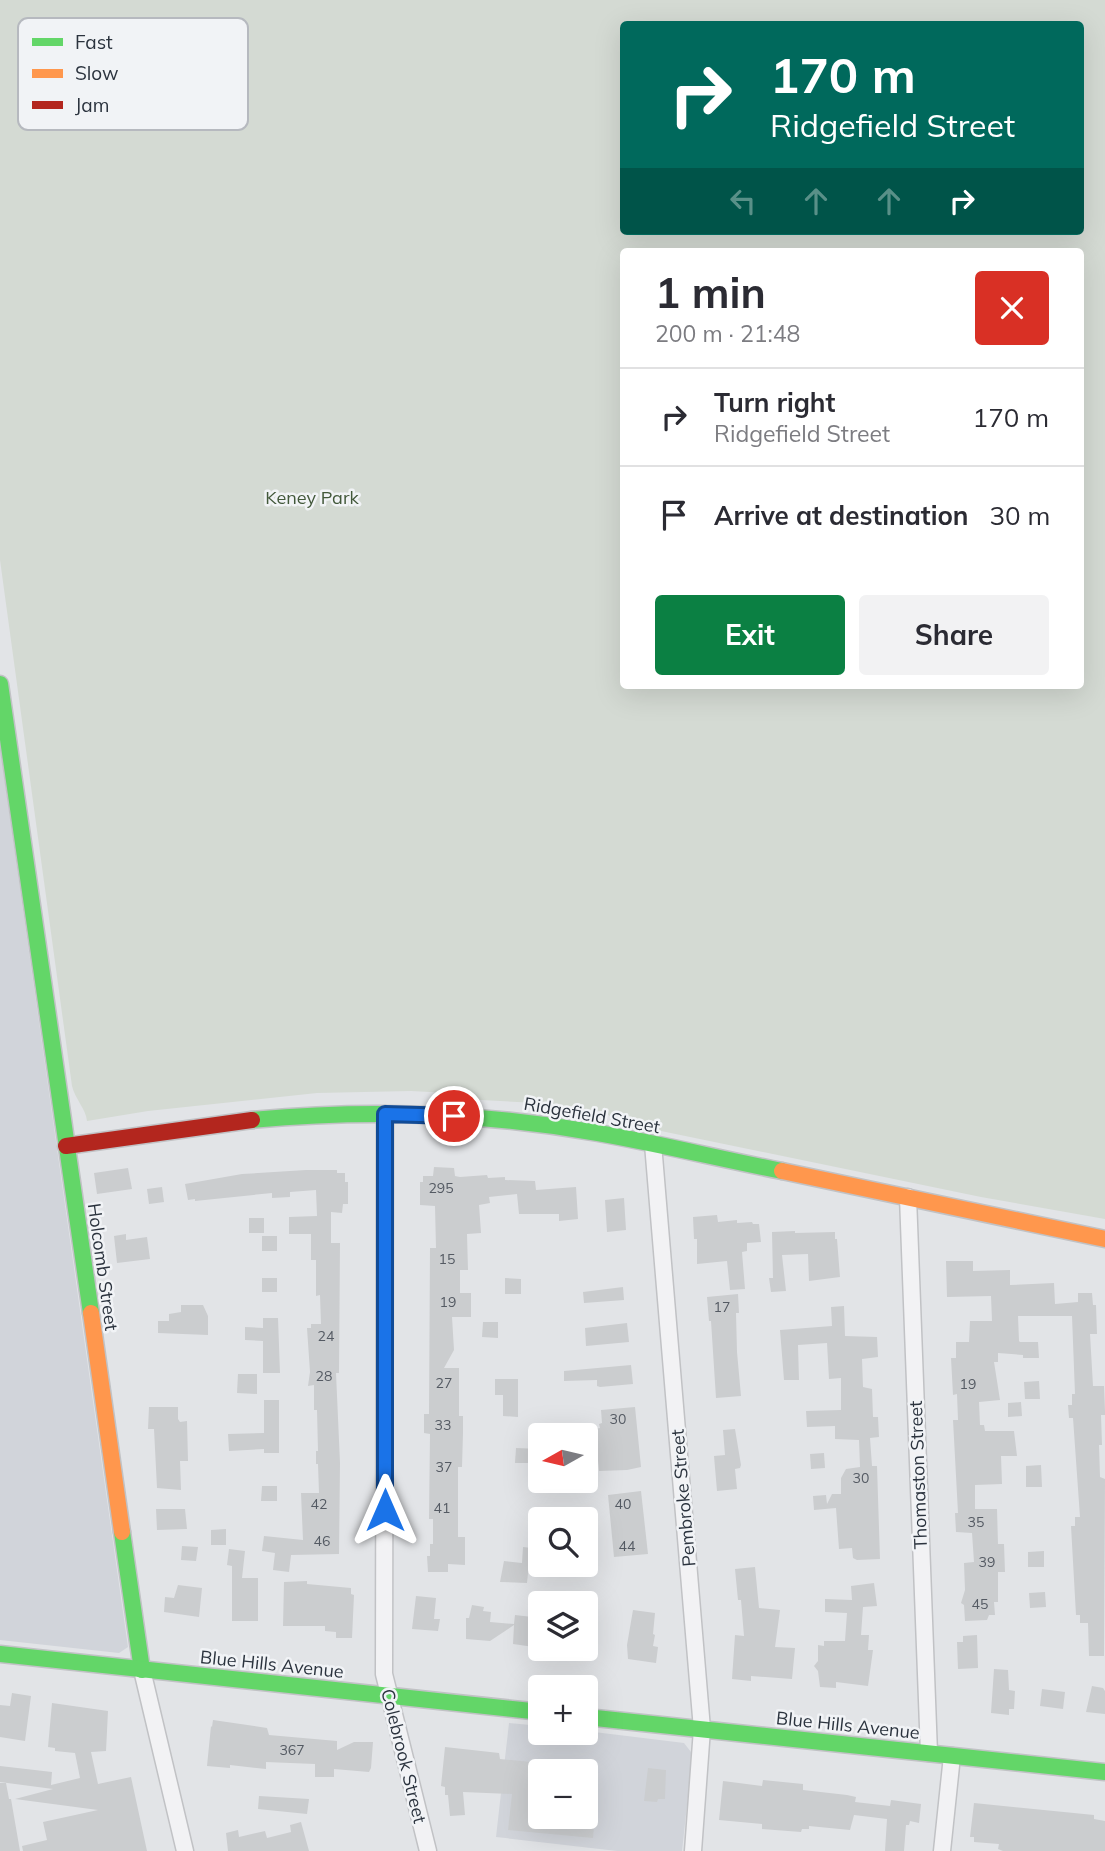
<!DOCTYPE html>
<meta charset="utf-8">
<style>
:root{--surface:#fff;--page:#f2f2f3;--text:#2b2b33;--muted:#7c7c81;--line:#e1e1e2;--accent:#0b8043}
body{margin:0;font-family:Mulish,sans-serif;background:var(--page);color:var(--text);height:100vh;display:flex;flex-direction:column;font-size:26px;white-space:nowrap}
*{box-sizing:border-box;margin:0}
p{font-size:23px;color:var(--muted)}
.icon{flex:none;width:38px;height:38px;fill:none;stroke:currentColor;stroke-width:2;stroke-linecap:round;stroke-linejoin:round}
.map{position:relative;flex:1;overflow:hidden}
.sheet{position:absolute;left:620px;top:248px;width:464px;height:441px;display:flex;flex-direction:column;background:var(--surface);border-radius:7px;box-shadow:0 7px 28px #0002}
.sheet>*{flex:none}
.banner{position:absolute;left:620px;top:21px;width:464px;height:214px;border-radius:7px;box-shadow:0 7px 28px #0002;background:#00695c;color:#fff;overflow:hidden}
.needle{width:46px;rotate:262deg}
.buttons{position:absolute;left:528px;top:1423px;display:grid;gap:14px}
.buttons a{display:grid;place-items:center;width:70px;height:70px;border-radius:7px;background:var(--surface);box-shadow:0 7px 28px #0002;font-size:35px}
.pin{position:absolute;display:grid;place-items:center;width:60px;height:60px;color:#fff;margin:-30px;border:4px solid #fff;border-radius:50%;box-shadow:0 2px 7px #0007}
.me{position:absolute;width:77px;margin:-38px;rotate:0deg;stroke-linejoin:round;filter:drop-shadow(0 0 5px #0008)}
.turn{display:flex;align-items:center;gap:24px;height:147px;padding:0 35px;font-size:32px}
.turn .icon{width:91px;height:91px;stroke-width:2.5}
.turn b{display:block;font-size:49px;line-height:60px}
.lanes{display:flex;align-items:center;height:66px;padding:0 35px;background:#0003;justify-content:center;gap:35px;direction:ltr}
.lanes .off{opacity:.35}
.round{display:grid;place-items:center;flex:none;width:74px;height:74px;border-radius:7px;background:var(--page)}
.head{display:flex;align-items:center;justify-content:space-between;height:119px;padding:0 35px}
h1{font-size:42px;font-weight:700;line-height:52px}
.primary-button{display:flex;gap:14px;margin-top:auto;padding:14px 35px}
.primary-button a{flex:1;height:80px;border-radius:7px;background:var(--accent);color:#fff;font-size:28px;font-weight:700;line-height:80px;text-align:center}
.primary-button a+a{background:var(--page);color:var(--text)}
ul{padding:0;list-style:none}
li{display:flex;align-items:center;gap:21px;height:98px;padding:0 35px;border-top:2px solid var(--line)}
li div{flex:1}
li b{display:block;font-size:26px}
li em{font-style:normal}
.map>svg:first-child{display:block}
.built{fill:#d1d4da;fill-rule:evenodd}
.green{fill:#d4dad3;fill-rule:evenodd}
.building{fill:#cbcdcf}
.lines{fill:none;stroke-linecap:round;stroke-linejoin:round}
.street-casing{stroke:#c1c2c5;stroke-width:19}
.fast-casing{stroke:#c1c2c5;stroke-width:19}
.slow-casing{stroke:#c1c2c5;stroke-width:19}
.jam-casing{stroke:#c1c2c5;stroke-width:19}
.street{stroke:#f2f2f4;stroke-width:16}
.fast{stroke:#63d668;stroke-width:16}
.slow{stroke:#ff974d;stroke-width:16}
.jam{stroke:#b3261e;stroke-width:16}
.route-casing{stroke:#114b97;stroke-width:18}
.route{stroke:#1a73e8;stroke-width:12}
.labels{text-anchor:middle;dominant-baseline:central;stroke-width:5;stroke-linejoin:round;paint-order:stroke}
.number-label{font-size:14px;fill:#545a63}
.park-label{font-size:18px;fill:#42583a;stroke:#f1f3f6}
.street-label{font-size:18px;fill:#2b333e;stroke:#f1f3f6}
.key{fill:#f1f3f6;stroke:#b6b9bf;stroke-width:2}
.key-label{font-size:19px;fill:#2b333e}
</style>
<div class="map">
<svg width="1105" height="1851" viewBox="0 0 1105 1851">
<rect width="100%" height="100%" fill="#e2e4e7"/>
<g class="built">
<path d="M0 748 128 1647 119 1653 0 1640Z"/>
<path d="M509 1723 541 1726V1732L586 1731 684 1743 691 1752 692 1759 682 1851H617L496 1837ZM541 1771H586V1816H541Z"/>
</g>
<path class="green" d="M0 0H1105V1219L981 1197 632 1125 612 1118 605 1112 555 1104 481 1100 448 1093 411 1091 317 1093 148 1111 87 1121C86 1109 75 1099 72 1086L0 560ZM623 24H1080V231H623ZM623 252H1080V686H623Z"/>
<g class="building">
<path d="M434 1167 454 1168 455 1176 460 1177 487 1175 488 1178 505 1177V1180L535 1181 536 1190 576 1187 578 1219 559 1221V1214H519L517 1194 489 1197 490 1203 479 1205 481 1233 467 1234 468 1270H460V1293H471V1317H452L454 1350 444 1368H459V1416H463V1433L462 1467H458V1537H465V1565L448 1564V1572H428L427 1556H430V1544H433V1519H429L430 1434 424 1433V1414H429L430 1248H436L435 1206 420 1205V1182H423V1176H433Z"/>
<path d="M128 1168 132 1189 97 1194 94 1173Z"/>
<path d="M306 1170H337V1173H345V1182H348V1204H343L342 1213 331 1212V1243H340L339 1373H336L340 1463 339 1554 291 1555 289 1572 273 1570 275 1553 262 1551 264 1536 303 1540 301 1493H319L318 1464H316V1451H318L317 1410H314V1385L308 1386 310 1372 307 1328H311V1324H321L320 1295 316 1296V1260H311V1234H289V1217L317 1216 316 1190 290 1192V1197L272 1198V1193L195 1201V1199L188 1200 185 1184 242 1174Z"/>
<path d="M162 1187 164 1202 149 1204 147 1189Z"/>
<path d="M624 1198 626 1230 607 1232 605 1200Z"/>
<path d="M717 1215 718 1222 737 1220V1223L752 1222 753 1224H759L761 1242 747 1243V1251L742 1252 745 1289 730 1290 727 1261 697 1264V1239H694L693 1217Z"/>
<rect x="249" y="1218" width="15" height="15"/>
<path d="M795 1231V1233L835 1232V1239H837L840 1277 809 1281 808 1254 782 1255 786 1291 771 1292 769 1278H773L772 1232Z"/>
<path d="M126 1234V1240L147 1237 150 1259 117 1263 114 1236Z"/>
<rect x="262" y="1236" width="15" height="15"/>
<path d="M946 1261H973V1271L1010 1270V1285L1054 1283 1055 1304 1078 1302V1293H1092L1093 1305H1096L1097 1334H1090L1093 1386H1104L1105 1412V1415H1101L1102 1445H1099L1100 1477 1105 1479 1104 1656H1089L1088 1623H1080V1615H1076L1071 1526H1075V1517H1080L1073 1418H1069L1068 1405H1072V1394H1075L1072 1316H1018L1019 1341 1020 1342H1038L1039 1358H1023V1355L998 1353V1362H994L1000 1400 979 1402 980 1425H984L985 1431H1014L1017 1456H1001L1002 1484 975 1485V1509H997L998 1544H1004L1005 1572H998V1602H994L995 1615H989L987 1620 965 1621 964 1605 961 1603 965 1590 964 1563 974 1562 972 1533 956 1532 955 1513H958L953 1420H958L957 1394 953 1395 951 1358H956V1342H969L970 1321H992L991 1296 947 1297Z"/>
<rect x="262" y="1278" width="15" height="14"/>
<path d="M505 1278 521 1279V1294H505Z"/>
<path d="M623 1287 624 1300 584 1303 583 1292Z"/>
<path d="M738 1294 739 1313H736L737 1352 741 1396 716 1398 711 1321H709L707 1297Z"/>
<path d="M181 1305H203L208 1316V1335L158 1333V1321H169V1314L181 1312Z"/>
<path d="M844 1306 845 1336 877 1337 878 1357 862 1359 863 1387 872 1389 873 1417H878L879 1437 870 1438 872 1466H877L880 1559 857 1560 853 1558 852 1548 839 1549 836 1508 814 1510 813 1496 826 1495 827 1504 832 1494H841V1478L846 1469 860 1467 859 1440 835 1439V1426L807 1427 806 1411 841 1410V1378L829 1379 827 1343 798 1345 799 1380H784L780 1330 832 1326 831 1307Z"/>
<path d="M263 1318H278L280 1373H263V1341L245 1340V1327L263 1328Z"/>
<path d="M483 1322H498V1338L482 1337Z"/>
<path d="M627 1323 629 1342 586 1346 585 1328Z"/>
<path d="M631 1365 633 1384 600 1387 597 1386V1380L564 1381V1371Z"/>
<path d="M238 1374H257V1394L237 1393Z"/>
<path d="M495 1379H518V1417L503 1416V1395H495Z"/>
<path d="M1039 1381 1040 1399H1025L1024 1382Z"/>
<path d="M264 1400H279V1453H264V1449L229 1451 228 1434 264 1433Z"/>
<path d="M1021 1402 1022 1416 1008 1417V1403Z"/>
<path d="M149 1407H178V1419L180 1422 187 1421 188 1461H180L181 1490 157 1488 154 1429H148Z"/>
<path d="M635 1407 641 1467 627 1470 599 1471 595 1429 600 1428 599 1424 602 1423 601 1410Z"/>
<path d="M735 1429 741 1465 740 1468 735 1469 737 1489 717 1491 714 1456 725 1455 723 1430Z"/>
<path d="M516 1448 541 1449V1463H515Z"/>
<path d="M824 1453 825 1468 811 1469 810 1454Z"/>
<path d="M1041 1465 1042 1487H1026V1466Z"/>
<path d="M262 1486H277V1501H261Z"/>
<path d="M641 1491 648 1554 614 1557 608 1495Z"/>
<path d="M156 1509H185L187 1529 157 1530Z"/>
<path d="M226 1529V1545H211V1530Z"/>
<path d="M182 1546 198 1547 196 1561 181 1560Z"/>
<path d="M523 1547 541 1549V1566L529 1564 527 1583 500 1582 504 1561 522 1563Z"/>
<path d="M229 1549 245 1551 242 1578H258V1621H232V1566L227 1565Z"/>
<path d="M1044 1551V1567H1028V1552Z"/>
<path d="M755 1567 759 1608 780 1610 775 1647 795 1648 792 1679 751 1676V1681L732 1679 735 1635 744 1636 741 1600H738L735 1569Z"/>
<path d="M307 1581V1584L351 1588V1594L354 1595 352 1638H336V1632L325 1631V1626H283L284 1582Z"/>
<path d="M874 1583 877 1606 863 1607 861 1635H869L868 1650H873L868 1686 836 1682V1688L820 1687 818 1671 814 1666 818 1661V1645L824 1646V1641H845L847 1613 825 1612V1599L852 1600 851 1586Z"/>
<path d="M178 1585 202 1588 199 1617 164 1612 165 1597 174 1598Z"/>
<path d="M1045 1592 1046 1607 1030 1608 1029 1593Z"/>
<path d="M416 1596 436 1598 434 1619H440L438 1631 412 1629Z"/>
<path d="M472 1605 484 1607 483 1611 491 1612 490 1622 514 1624 515 1615 541 1618V1648L513 1644 514 1625 490 1641 466 1639V1618H469Z"/>
<path d="M633 1610 655 1613 653 1634 655 1635 653 1646 658 1647 656 1663 628 1659 627 1645Z"/>
<path d="M977 1635 978 1668 958 1669 957 1642H963V1636Z"/>
<path d="M994 1669 1008 1670 1009 1690 1015 1691 1014 1709H1009V1715L991 1713Z"/>
<path d="M1092 1686 1103 1688 1105 1691V1714L1086 1712Z"/>
<path d="M1042 1689 1065 1692 1063 1709 1040 1706Z"/>
<path d="M12 1693 31 1696 25 1741 0 1737V1705L10 1706Z"/>
<path d="M52 1703 108 1711 106 1751 91 1752 98 1784 131 1777 147 1851H23L22 1846 47 1840 43 1822 98 1810 15 1799 53 1789 0 1782V1766L52 1772 51 1785 80 1778 75 1753 55 1751V1748L48 1747Z"/>
<path d="M213 1720 267 1728 269 1735 337 1741V1750L354 1742H373L371 1768 369 1772 334 1769V1777H315V1764L266 1762V1769L230 1765V1768L207 1766 211 1726 212 1727Z"/>
<path d="M445 1747 499 1753 500 1759 541 1763V1816H595L593 1838 508 1830 512 1794 463 1792 465 1815 450 1816 448 1795H445V1787L441 1786Z"/>
<path d="M648 1768 666 1770 665 1799H658L657 1802 644 1801Z"/>
<path d="M763 1780 803 1784V1790L847 1795 856 1797 855 1802 890 1806 891 1800 921 1804 919 1823 910 1821 909 1825H906L904 1851H885L887 1819 854 1815 850 1830 809 1826V1829H802L801 1832 762 1829V1824L719 1820 723 1781 762 1786Z"/>
<path d="M0 1783H6L9 1799H11L20 1851H0Z"/>
<path d="M259 1796 309 1799 307 1814 258 1809Z"/>
<path d="M974 1803 1094 1815V1819L1105 1821V1851H1003L998 1849 999 1844 974 1842V1837H970Z"/>
<path d="M301 1822 309 1851H228L226 1833 238 1830 239 1837 265 1831 267 1838 291 1832 290 1825Z"/>
</g>
<g class="lines">
<g class="street-casing">
<g id="street">
<path d="M385 1114 384 1674 428 1851"/>
<path d="M653 1144 702 1729 693 1851"/>
<path d="M908 1197 929 1753"/>
<path d="M142 1670 185 1851"/>
<path d="M942 1851 952 1756"/>
</g>
</g>
<g class="fast-casing">
<g id="fast">
<path d="M0 684 91 1313"/>
<path d="M252 1120C367 1109 484 1113 598 1133 660 1144 721 1159 782 1171"/>
<path d="M122 1532 142 1670"/>
<path d="M0 1654 541 1712"/>
<path d="M586 1717 1105 1772"/>
</g>
</g>
<g class="slow-casing">
<g id="slow">
<path d="M782 1171 1105 1239"/>
<path d="M91 1313 122 1532"/>
</g>
</g>
<g class="jam-casing">
<path id="jam" d="M66 1146 252 1120"/>
</g>
<use href="#street" class="street"/>
<use href="#fast" class="fast"/>
<use href="#slow" class="slow"/>
<use href="#jam" class="jam"/>
</g>
<g class="lines">
<g class="route-casing">
<path id="route" d="M385 1510V1114L454 1116"/>
</g>
<use href="#route" class="route"/>
</g>
<g class="labels">
<g class="number-label">
<text x="441" y="1188">295</text>
<text x="447" y="1259">15</text>
<text x="448" y="1302">19</text>
<text x="722" y="1307">17</text>
<text x="326" y="1336">24</text>
<text x="324" y="1376">28</text>
<text x="444" y="1383">27</text>
<text x="968" y="1384">19</text>
<text x="618" y="1419">30</text>
<text x="443" y="1425">33</text>
<text x="444" y="1467">37</text>
<text x="861" y="1478">30</text>
<text x="319" y="1504">42</text>
<text x="623" y="1504">40</text>
<text x="442" y="1508">41</text>
<text x="976" y="1522">35</text>
<text x="322" y="1541">46</text>
<text x="627" y="1546">44</text>
<text x="987" y="1562">39</text>
<text x="980" y="1604">45</text>
<text x="292" y="1750">367</text>
</g>
<g class="park-label">
<text x="312" y="497">Keney Park</text>
</g>
<g class="street-label">
<text transform="translate(592 1115) rotate(10)">Ridgefield Street</text>
<text transform="translate(103 1267) rotate(82)">Holcomb Street</text>
<text transform="translate(918 1475) rotate(-92)">Thomaston Street</text>
<text transform="translate(683 1498) rotate(-95)">Pembroke Street</text>
<text transform="translate(272 1664) rotate(6)">Blue Hills Avenue</text>
<text transform="translate(848 1725) rotate(6)">Blue Hills Avenue</text>
<text transform="translate(404 1756) rotate(76)">Colebrook Street</text>
</g>
</g>
<rect x="18" y="18" width="230" height="112" rx="10" class="key"/>
<rect x="32" y="38" width="31" height="8" fill="#63d668"/>
<rect x="32" y="69" width="31" height="9" fill="#ff974d"/>
<rect x="32" y="101" width="31" height="8" fill="#b3261e"/>
<g class="key-label">
<text x="75" y="49">Fast</text>
<text x="75" y="80">Slow</text>
<text x="75" y="112">Jam</text>
</g>
</svg>
<div class="buttons">
<a><svg class="needle" viewBox="-14 -14 28 28"><path d="M0-13l5 13h-10z" fill="#e53935"/><path d="M0 13l5-13h-10z" fill="#7c7c81"/></svg></a>
<a><svg class="icon" aria-label="search" viewBox="0 0 24 24"><circle cx="10" cy="10" r="6"/><path d="M15 15l6 6"/></svg></a>
<a><svg class="icon" aria-label="layers" viewBox="0 0 24 24"><path d="M12 4l9 5-9 5-9-5zM3 14l9 5 9-5"/></svg></a>
<a>+</a>
<a>−</a>
</div>
<div class="pin" style="left:454px;top:1116px;background:#d93025"><svg class="icon" aria-label="arrive" viewBox="0 0 24 24"><path d="M6 21V4h12l-3 4 3 4H6"/></svg></div>
<svg class="me" style="left:385px;top:1510px" viewBox="-20 -20 40 40"><path d="M0-17L14 15 0 8-14 15z" fill="#1a73e8" stroke="#fff" stroke-width="4"/></svg>
<div class="banner">
<div class="turn"><svg class="icon" aria-label="right" viewBox="0 0 24 24"><path d="M7 20v-9h11M14 6l5 5-5 5"/></svg><div><b>170 m</b>Ridgefield Street</div></div>
<div class="lanes"><svg class="icon off" aria-label="left" viewBox="0 0 24 24"><path d="M17 20v-9H6M10 6l-5 5 5 5"/></svg><svg class="icon off" aria-label="ahead" viewBox="0 0 24 24"><path d="M12 20V5M6 11l6-6 6 6"/></svg><svg class="icon off" aria-label="ahead" viewBox="0 0 24 24"><path d="M12 20V5M6 11l6-6 6 6"/></svg><svg class="icon" aria-label="right" viewBox="0 0 24 24"><path d="M7 20v-9h11M14 6l5 5-5 5"/></svg></div>
</div>
<section class="sheet">
<div class="head"><div><h1>1 min</h1><p>200 m · 21:48</p></div><a class="round" style="background:#d93025;color:#fff"><svg class="icon" aria-label="close" viewBox="0 0 24 24"><path d="M6 6l12 12M18 6L6 18"/></svg></a></div>
<ul>
<li><svg class="icon" aria-label="right" viewBox="0 0 24 24"><path d="M7 20v-9h11M14 6l5 5-5 5"/></svg><div><b>Turn right</b><p>Ridgefield Street</p></div><em>170 m</em></li>
<li><svg class="icon" aria-label="arrive" viewBox="0 0 24 24"><path d="M6 21V4h12l-3 4 3 4H6"/></svg><div><b>Arrive at destination</b></div><em>30 m</em></li>
</ul>
<div class="primary-button"><a>Exit</a><a>Share</a></div>
</section>
</div>
